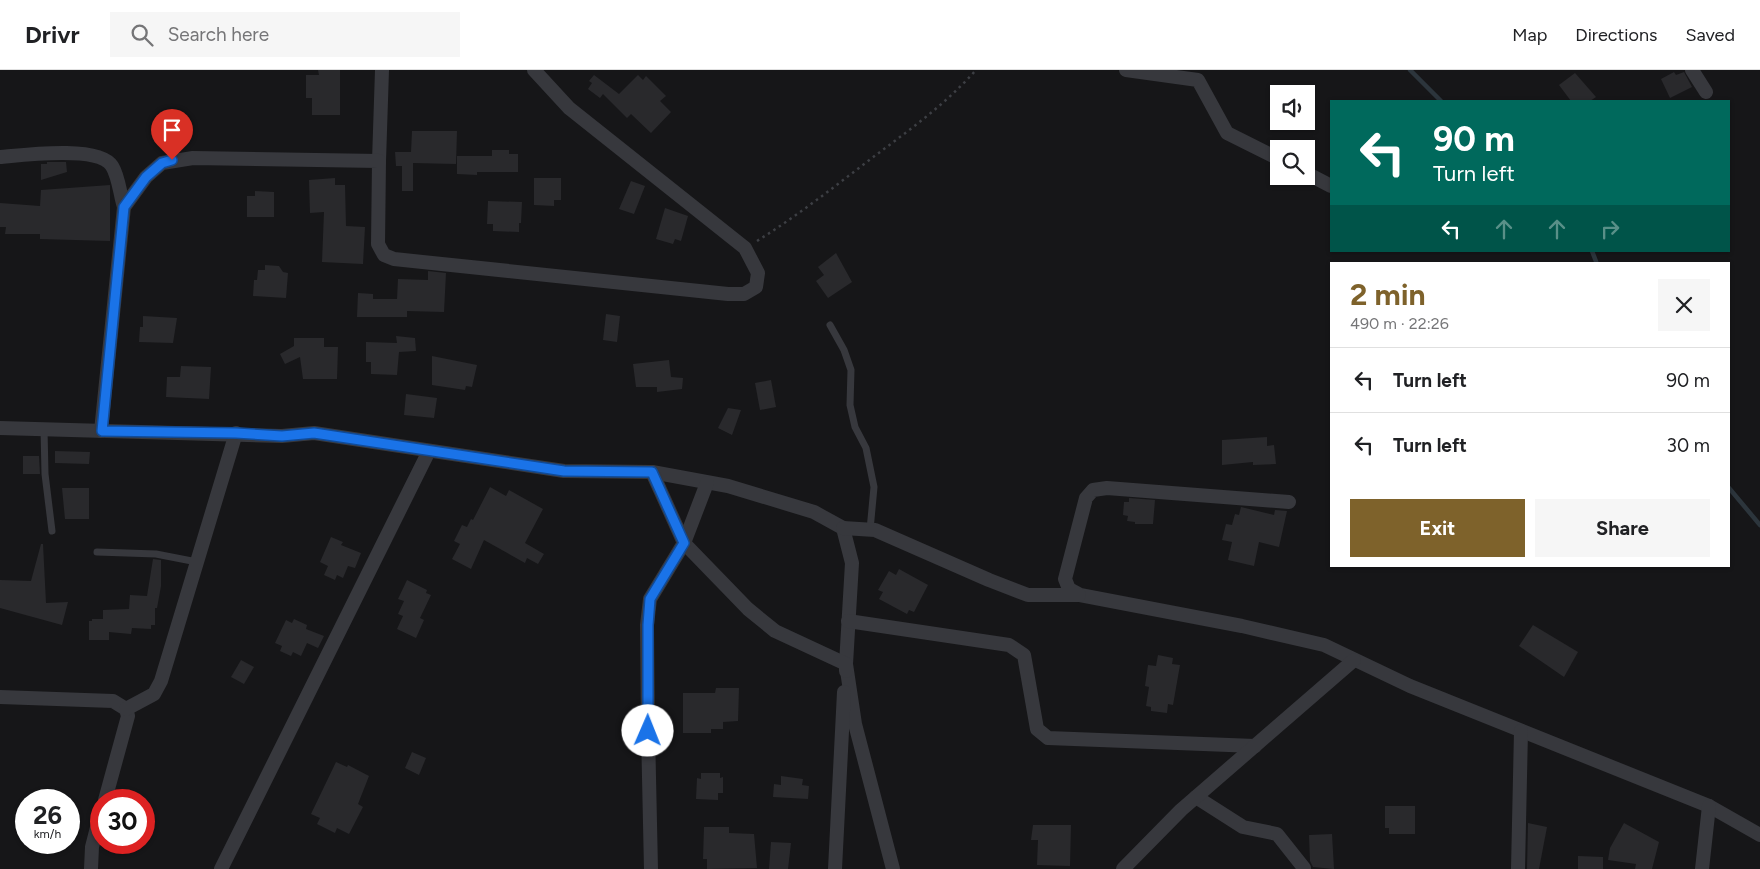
<!DOCTYPE html>
<meta charset="utf-8">
<style>
:root{--surface:#fff;--page:#f6f6f6;--text:#202124;--muted:#757577;--line:#e0e0e0;--accent:#7e622b}
body{margin:0;font-family:Figtree,sans-serif;background:var(--page);color:var(--text);height:100vh;display:flex;flex-direction:column;font-size:19px;white-space:nowrap}
*{box-sizing:border-box;margin:0}
p{font-size:16px;color:var(--muted)}
.icon{flex:none;width:28px;height:28px;fill:none;stroke:currentColor;stroke-width:2;stroke-linecap:round;stroke-linejoin:round}
.map{position:relative;flex:1;overflow:hidden}
.side{position:absolute;left:1330px;top:192px;width:400px;height:305px;display:flex;flex-direction:column;background:var(--surface);border-radius:0px;box-shadow:0 1px 4px #0004}
.side>*{flex:none}
.banner{position:absolute;left:1330px;top:30px;width:400px;height:152px;border-radius:0px;box-shadow:0 1px 4px #0004;background:#00695c;color:#fff;overflow:hidden}
.controls{position:absolute;left:1270px;top:15px;display:grid;gap:10px}
.controls a{display:grid;place-items:center;width:45px;height:45px;border-radius:0px;background:var(--surface);box-shadow:0 1px 4px #0004;font-size:25px}
.speed{position:absolute;left:15px;top:719px;display:flex;gap:10px;font-size:25px;font-weight:700;text-align:center}
.speed>*{display:grid;place-content:center;width:65px;height:65px;border-radius:50%;background:var(--surface);box-shadow:0 1px 4px #0004;line-height:1}
.speed small{font-size:12px;font-weight:400}
.speed .limit{border:8px solid #d22;background:#fff;color:#111}
.pin{position:absolute;display:grid;place-items:center;width:42px;height:42px;color:#fff;margin:-51px -21px;border-radius:50% 50% 50% 0;rotate:-45deg;box-shadow:0 0 5px #0007}
.pin .icon{rotate:45deg}
.me{position:absolute;width:55px;margin:-28px;rotate:1deg;stroke-linejoin:round;filter:drop-shadow(0 0 4px #0008)}
.turn{display:flex;align-items:center;gap:18px;height:105px;padding:0 20px;font-size:22px}
.turn .icon{width:65px;height:65px;stroke-width:2.5}
.turn b{display:block;font-size:35px;line-height:42px}
.lanes{display:flex;align-items:center;height:48px;padding:0 20px;background:#0003;justify-content:center;gap:25px;direction:ltr}
.lanes .off{opacity:.35}
.round{display:grid;place-items:center;flex:none;width:52px;height:52px;border-radius:0px;background:var(--page)}
.summary{display:flex;align-items:center;justify-content:space-between;height:85px;padding:0 20px}
h1{font-size:30px;font-weight:700;line-height:38px;color:var(--accent)}
.button{display:flex;gap:10px;margin-top:auto;padding:10px 20px}
.button a{flex:1;height:58px;border-radius:0px;background:var(--accent);color:#fff;font-size:20px;font-weight:700;line-height:58px;text-align:center}
.button a+a{background:var(--page);color:var(--text)}
ul{padding:0;list-style:none}
li{display:flex;align-items:center;gap:15px;height:65px;padding:0 20px;border-top:1px solid var(--line)}
li div{flex:1}
li b{display:block;font-size:19px}
li em{font-style:normal}
header{display:flex;align-items:center;gap:30px;box-sizing:border-box;height:70px;padding:0 25px;background:var(--surface);border-bottom:1px solid var(--line)}
header strong{font-size:24px}
nav{display:flex;gap:28px;margin-inline-start:auto;font-size:18px}
.search{width:350px;height:45px;background:var(--page);display:flex;align-items:center;gap:12px;box-sizing:border-box;padding:0 18px;border-radius:0px;color:var(--muted);font-size:19px}
.map>svg:first-child{display:block}
.lines{fill:none;stroke-linecap:round;stroke-linejoin:round}
.stream{stroke:#2c353c;stroke-width:4.5}
.building{fill:#29292c}
.path{stroke:#3d3f44;stroke-width:2.5;stroke-dasharray:2.5 4;stroke-linecap:butt}
.service{stroke:#37383d;stroke-width:7}
.minor{stroke:#37383d;stroke-width:14}
.route-casing{stroke:#114b97;stroke-width:12}
.route{stroke:#1a73e8;stroke-width:9}
</style>
<header>
<strong>Drivr</strong>
<div class="search"><svg class="icon" aria-label="search" viewBox="0 0 24 24"><circle cx="10" cy="10" r="6"/><path d="M15 15l6 6"/></svg>Search here</div>
<nav><a>Map</a><a>Directions</a><a>Saved</a></nav>
</header>
<div class="map">
<svg width="1760" height="799" viewBox="0 0 1760 799">
<rect width="100%" height="100%" fill="#161618"/>
<g class="lines">
<g class="stream">
<path d="M1410 0 1441 31"/>
<path d="M1592 181 1597 194"/>
<path d="M1729 418 1760 455"/>
</g>
</g>
<g class="building">
<path d="M318 0H340V45H312V28H306V5H319Z"/>
<path d="M1674 2 1676 5 1684 2 1692 17 1670 28 1661 9Z"/>
<path d="M1575 3 1596 27 1590 31H1571L1559 15Z"/>
<path d="M594 5 619 24 638 5 643 10 646 6 666 26 660 31 671 42 651 63 631 44 627 48 603 24 600 28 588 19 592 13 589 11Z"/>
<path d="M412 61H457L456 94 413 93V121H402V96H396L395 82H411Z"/>
<path d="M492 80H509V84H518V102H477V105L457 104V86H492Z"/>
<path d="M47 92H66L67 102 41 110V94H47Z"/>
<path d="M335 108V115H345L346 156 365 157 363 194 322 192 324 142 310 143 309 110Z"/>
<path d="M534 108H561V130H554V136L534 135Z"/>
<path d="M631 111 645 116 634 144 619 139Z"/>
<path d="M110 115V171L40 169V164H5L6 157H0V133L40 136 41 120Z"/>
<path d="M255 121 274 122V147H247V126H255Z"/>
<path d="M488 131 522 132 521 153H519V162L493 161V154H487Z"/>
<path d="M665 138 688 146 681 171 675 169 673 174 656 169Z"/>
<path d="M836 183 852 212 828 228 816 211 824 205 818 197Z"/>
<path d="M265 195 279 196 283 202 288 203 286 228 253 226 254 210H257L258 200H265Z"/>
<path d="M428 201 446 203 444 242 407 241V247H357L358 223 373 224V229H397L398 209 428 210Z"/>
<path d="M606 244 620 246 617 272 603 270Z"/>
<path d="M143 246 177 248 173 273 139 272 140 257H143Z"/>
<path d="M396 266 415 268 416 281 399 282 397 305 371 304V292H366V272L397 273Z"/>
<path d="M294 268H324V277H338L337 309H303L300 287 285 294 280 284 294 276Z"/>
<path d="M432 286 477 295 472 317 466 316 465 320 432 315Z"/>
<path d="M669 290 671 307 683 308 682 319 657 322V317H636L633 294Z"/>
<path d="M181 296 211 297 209 329 166 327 167 307H180Z"/>
<path d="M771 310 776 337 760 340 755 313Z"/>
<path d="M406 324 437 328 434 348 404 345Z"/>
<path d="M728 338 741 340 732 365 718 358Z"/>
<path d="M1267 367V376L1274 375 1276 394 1253 395V392L1222 395V370Z"/>
<path d="M55 381 90 382 89 394 55 393Z"/>
<path d="M23 386H39L40 404H23Z"/>
<path d="M490 417 506 426 509 420 543 439 525 473 544 484 538 494 527 488 525 493 484 470 471 499 452 489 460 474 454 471 462 455 467 457 471 449 473 450Z"/>
<path d="M62 418H89V449H65Z"/>
<path d="M1129 428 1155 430 1153 454H1135V452L1127 451 1128 446 1123 445 1124 432H1129Z"/>
<path d="M1241 437 1274 445 1275 440 1287 441 1279 477 1259 472 1254 496 1228 490 1232 472 1222 470 1226 454 1232 455 1235 444 1239 445Z"/>
<path d="M331 467 343 472 341 475 361 483 355 498 348 496 343 508 337 505 335 510 324 505 328 496 320 492Z"/>
<path d="M41 474H43L46 533 68 532 62 555 0 538V510L31 511Z"/>
<path d="M153 489 161 490V516L157 538H155V555H151V559L132 558 131 564 109 562V570H89V551H92V549H103V540L129 539 130 525 147 526Z"/>
<path d="M899 499 928 515 914 542 909 540 907 544 879 529 883 522 878 520 889 501 896 505Z"/>
<path d="M407 510 427 520 426 523 431 525 420 548 424 550 416 568 397 559 403 546 398 544 404 531 398 529Z"/>
<path d="M294 549 307 555 306 559 324 566 318 578 307 573 301 586 293 582 291 586 280 581 282 576 275 573 286 550 292 553Z"/>
<path d="M1533 555 1578 582 1564 607 1519 576Z"/>
<path d="M1158 585 1173 588 1172 594 1180 595 1173 635 1168 634 1167 643 1151 641V637L1146 636 1149 617 1145 616 1148 595 1156 596Z"/>
<path d="M241 590 254 597 244 614 231 607Z"/>
<path d="M716 618H739L738 651 723 652V659H711V663H683V623H715Z"/>
<path d="M412 682 426 688 419 705 405 698Z"/>
<path d="M336 692 347 697 348 695 369 706 358 734 363 737 349 764 337 758 335 763 317 754 320 748 311 744Z"/>
<path d="M701 703H720V708L723 707V723H718V730L696 729 697 708 701 709Z"/>
<path d="M781 706 803 709 802 715 809 716 808 729 773 727 774 714 781 715Z"/>
<path d="M1385 736H1415V764H1389V758H1385Z"/>
<path d="M1528 753 1547 757 1539 799H1527Z"/>
<path d="M1624 753 1659 772 1652 799H1635L1636 794 1608 790 1610 778Z"/>
<path d="M1033 755H1071L1070 796 1037 795 1038 770H1031Z"/>
<path d="M704 757H729V763L754 764 757 798 707 799V789H703Z"/>
<path d="M1332 764 1334 799 1313 797 1310 791 1309 765Z"/>
<path d="M771 772 791 773 788 799H769Z"/>
<path d="M1578 786 1603 787V799H1578Z"/>
</g>
<g class="lines">
<path class="path" d="M757 171C797 146 834 117 872 88 908 61 946 34 976 0"/>
<g class="service">
<path d="M830 255 844 280 851 300 850 335 855 357 866 378 874 417 870 460"/>
<path d="M44 359 45 404 52 461"/>
<path d="M97 482 156 484 197 492"/>
</g>
<g class="minor">
<path d="M1126 0 1198 10 1227 63 1279 89"/>
<path d="M1692 0 1706 22"/>
<path d="M0 87C23 85 99 75 112 96 119 107 120 125 124 137"/>
<path d="M379 91 382 0"/>
<path d="M1306 103 1331 116"/>
<path d="M0 358 282 366 314 363 564 401 652 402 728 416 814 442 843 458 852 493 846 594 855 654 893 799"/>
<path d="M101 361 124 137 146 107 162 93 193 88 379 91 378 174 384 185 394 189 728 224H744L756 217 758 203 745 178 569 38 534 0"/>
<path d="M652 402 684 473 748 539 775 561 846 594V601"/>
<path d="M1289 432 1107 418 1093 420 1086 428 1065 509 1069 519 1080 525 1242 556 1324 575 1410 616 1709 736 1760 765"/>
<path d="M843 458 875 460 989 510 1028 525H1079"/>
<path d="M848 551 1009 575 1024 585 1037 659 1048 668 1255 676"/>
<path d="M0 627 113 631 126 639 128 646 105 730"/>
<path d="M126 639 154 624 161 611 236 363"/>
<path d="M1196 727 1243 757 1277 764 1304 798"/>
<path d="M91 799 92 777 101 742"/>
<path d="M221 799 429 381"/>
<path d="M651 799 648 661 647 555 650 529 684 473 707 413"/>
<path d="M835 799 844 622"/>
<path d="M1123 799 1181 740 1354 590"/>
<path d="M1518 799 1521 661"/>
<path d="M1702 799 1709 736"/>
</g>
</g>
<g class="lines">
<g class="route-casing">
<path id="route" d="M172 90 162 93 146 107 124 137 102 361 236 363 282 366 314 363 564 401 652 402 684 473 650 529 648 555V661"/>
</g>
<use href="#route" class="route"/>
</g>
</svg>
<div class="controls">
<a><svg class="icon" aria-label="sound" viewBox="0 0 24 24"><path d="M4 9h4l5-4v14l-5-4H4zM17 9q2 3 0 6"/></svg></a>
<a><svg class="icon" aria-label="search" viewBox="0 0 24 24"><circle cx="10" cy="10" r="6"/><path d="M15 15l6 6"/></svg></a>
</div>
<div class="speed"><div>26<small>km/h</small></div><div class="limit">30</div></div>
<div class="pin" style="left:172px;top:90px;background:#d93025"><svg class="icon" aria-label="arrive" viewBox="0 0 24 24"><path d="M6 21V4h12l-3 4 3 4H6"/></svg></div>
<svg class="me" style="left:648px;top:661px" viewBox="-20 -20 40 40"><circle r="19" fill="#fff"/><path d="M0-13L10 11 0 6-10 11z" fill="#1a73e8"/></svg>
<div class="banner">
<div class="turn"><svg class="icon" aria-label="left" viewBox="0 0 24 24"><path d="M17 20v-9H6M10 6l-5 5 5 5"/></svg><div><b>90 m</b>Turn left</div></div>
<div class="lanes"><svg class="icon" aria-label="left" viewBox="0 0 24 24"><path d="M17 20v-9H6M10 6l-5 5 5 5"/></svg><svg class="icon off" aria-label="ahead" viewBox="0 0 24 24"><path d="M12 20V5M6 11l6-6 6 6"/></svg><svg class="icon off" aria-label="ahead" viewBox="0 0 24 24"><path d="M12 20V5M6 11l6-6 6 6"/></svg><svg class="icon off" aria-label="right" viewBox="0 0 24 24"><path d="M7 20v-9h11M14 6l5 5-5 5"/></svg></div>
</div>
<section class="side">
<div class="summary"><div><h1>2 min</h1><p>490 m · 22:26</p></div><a class="round"><svg class="icon" aria-label="close" viewBox="0 0 24 24"><path d="M6 6l12 12M18 6L6 18"/></svg></a></div>
<ul>
<li><svg class="icon" aria-label="left" viewBox="0 0 24 24"><path d="M17 20v-9H6M10 6l-5 5 5 5"/></svg><div><b>Turn left</b></div><em>90 m</em></li>
<li><svg class="icon" aria-label="left" viewBox="0 0 24 24"><path d="M17 20v-9H6M10 6l-5 5 5 5"/></svg><div><b>Turn left</b></div><em>30 m</em></li>
</ul>
<div class="button"><a>Exit</a><a>Share</a></div>
</section>
</div>
